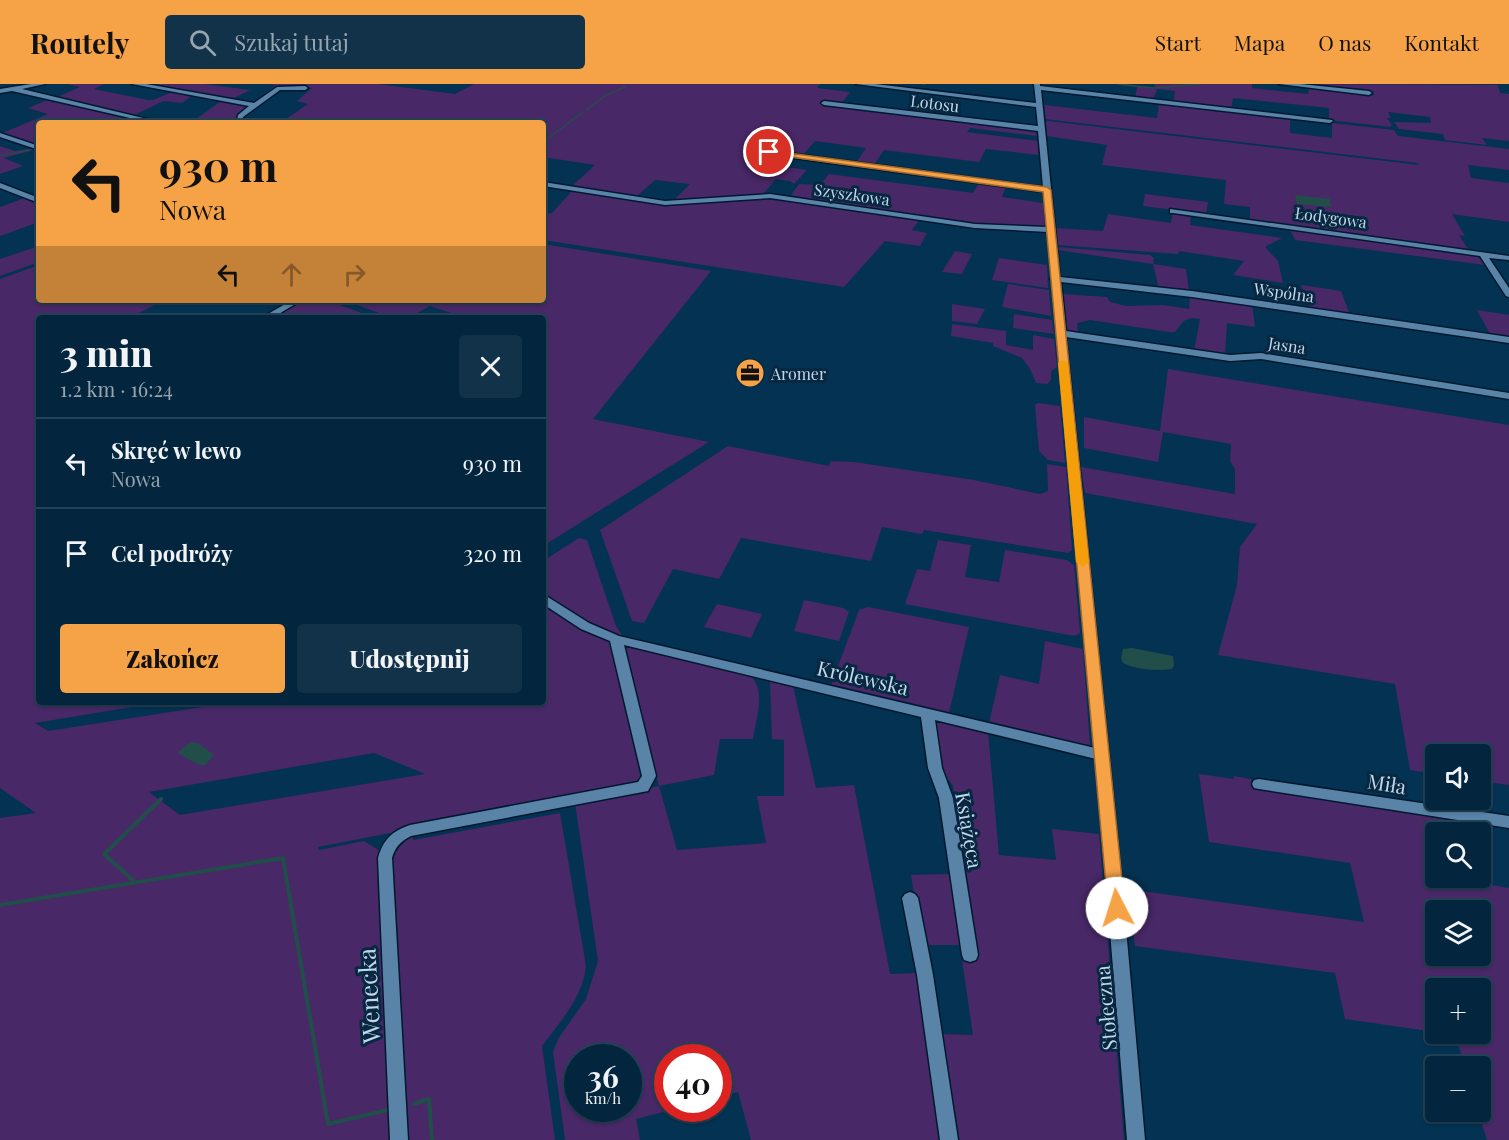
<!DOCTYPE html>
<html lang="pl">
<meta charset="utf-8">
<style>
:root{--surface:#03263e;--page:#113249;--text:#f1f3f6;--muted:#97a5b0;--line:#244358;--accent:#f6a247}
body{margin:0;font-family:"Playfair Display",serif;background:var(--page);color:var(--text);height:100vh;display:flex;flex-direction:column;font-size:22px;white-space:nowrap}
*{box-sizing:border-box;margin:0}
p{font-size:20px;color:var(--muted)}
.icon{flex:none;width:33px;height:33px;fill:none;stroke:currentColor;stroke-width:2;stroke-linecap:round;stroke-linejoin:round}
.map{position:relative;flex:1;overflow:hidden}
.side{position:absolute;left:36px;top:231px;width:510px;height:390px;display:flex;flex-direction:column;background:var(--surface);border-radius:6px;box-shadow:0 2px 4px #0004,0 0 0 2px var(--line)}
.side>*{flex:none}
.hud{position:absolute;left:36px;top:36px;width:510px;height:183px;border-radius:6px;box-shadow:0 2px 4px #0004,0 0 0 2px var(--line);background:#f6a247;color:#111;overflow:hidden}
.controls{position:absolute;left:1425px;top:660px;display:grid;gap:12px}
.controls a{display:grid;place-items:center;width:66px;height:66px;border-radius:6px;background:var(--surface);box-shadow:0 2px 4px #0004,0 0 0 2px var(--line);font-size:30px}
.speed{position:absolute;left:564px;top:960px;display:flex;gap:12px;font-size:30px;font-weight:700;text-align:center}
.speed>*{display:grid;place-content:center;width:78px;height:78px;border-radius:50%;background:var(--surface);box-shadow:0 2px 4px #0004,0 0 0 2px var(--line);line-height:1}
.speed small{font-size:15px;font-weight:400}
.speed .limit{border:9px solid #d22;background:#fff;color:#111}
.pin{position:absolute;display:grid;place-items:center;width:51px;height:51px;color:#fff;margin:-26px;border:3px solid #fff;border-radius:50%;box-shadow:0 2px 6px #0007}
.me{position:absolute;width:66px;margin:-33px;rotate:355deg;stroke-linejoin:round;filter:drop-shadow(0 0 4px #0008)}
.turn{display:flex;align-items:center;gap:21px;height:126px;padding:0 24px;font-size:27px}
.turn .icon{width:78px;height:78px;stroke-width:2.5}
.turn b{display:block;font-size:42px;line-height:51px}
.lanes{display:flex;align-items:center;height:57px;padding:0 24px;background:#0003;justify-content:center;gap:30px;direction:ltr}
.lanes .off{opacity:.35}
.round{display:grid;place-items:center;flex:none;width:63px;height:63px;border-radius:6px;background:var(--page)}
.headline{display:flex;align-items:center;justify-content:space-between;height:102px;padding:0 24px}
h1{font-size:36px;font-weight:800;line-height:45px}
.button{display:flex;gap:12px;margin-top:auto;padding:12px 24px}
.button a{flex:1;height:69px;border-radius:6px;background:var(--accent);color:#111;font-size:24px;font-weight:800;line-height:69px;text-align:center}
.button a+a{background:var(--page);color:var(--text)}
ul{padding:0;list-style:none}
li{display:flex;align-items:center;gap:18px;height:90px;padding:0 24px;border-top:2px solid var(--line)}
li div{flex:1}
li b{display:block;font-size:22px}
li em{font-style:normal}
header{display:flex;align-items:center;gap:36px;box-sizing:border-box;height:84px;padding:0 30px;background:var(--accent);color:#111}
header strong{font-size:28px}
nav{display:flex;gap:33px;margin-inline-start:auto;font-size:21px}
.search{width:420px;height:54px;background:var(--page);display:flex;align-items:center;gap:15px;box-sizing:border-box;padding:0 21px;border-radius:6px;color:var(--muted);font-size:22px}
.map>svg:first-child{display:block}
.green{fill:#482867;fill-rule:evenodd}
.water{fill:#214e49}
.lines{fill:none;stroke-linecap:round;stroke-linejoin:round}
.stream-far1{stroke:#214e49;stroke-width:1.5}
.stream{stroke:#214e49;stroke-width:4}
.minor-casing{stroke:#001930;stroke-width:3}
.minor{fill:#5984a8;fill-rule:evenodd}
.route{fill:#f6a247;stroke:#a0692e;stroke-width:1.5}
.slow{fill:#f59e0b}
.labels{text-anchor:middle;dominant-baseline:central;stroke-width:6;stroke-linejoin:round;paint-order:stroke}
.far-street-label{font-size:16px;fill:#c1d7eb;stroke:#072840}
.far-poi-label{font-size:16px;fill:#c1d7eb;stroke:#072840;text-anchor:start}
.street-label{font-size:20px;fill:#c1d7eb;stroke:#072840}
.near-street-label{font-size:24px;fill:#c1d7eb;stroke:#072840}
</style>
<header>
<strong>Routely</strong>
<div class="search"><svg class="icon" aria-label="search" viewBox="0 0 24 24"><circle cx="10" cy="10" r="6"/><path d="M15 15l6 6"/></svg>Szukaj tutaj</div>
<nav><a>Start</a><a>Mapa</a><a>O nas</a><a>Kontakt</a></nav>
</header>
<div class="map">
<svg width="1509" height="1056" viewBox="0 0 1509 1056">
<rect width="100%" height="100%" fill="#043252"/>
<g class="green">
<path d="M67 0H104L94 5 148 16H153L172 8 193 11 182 19 164 17 134 31 57 13 80 3Z"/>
<path d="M146 0H205L250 6 232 15Z"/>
<path d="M270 0H378L455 10 474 0H820L817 4 850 8 841 20 1036 46 1037 52 970 44 967 48 1038 57 1039 71 986 65 979 78 884 66 874 81 856 79 866 64 815 57 803 71 767 69 759 79 807 86 794 100 790 97 776 95 763 110 673 117 690 100 655 96 636 113 571 103 595 81 543 73V57L549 52 543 51V39H280L308 20 297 17 312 4 280 1 259 14 276 1Z"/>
<path d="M1111 0 1154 3 1155 0H1252V4L1308 10 1309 4 1371 12 1374 11 1373 8 1312 2V0L1498 1 1500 9 1509 10V57L1482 54 1487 61 1445 56 1443 50 1399 45 1394 38 1431 39 1430 33 1388 28 1391 34H1387L1392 41 1390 43 1329 36V24L1233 14 1231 25 1173 19 1175 7 1157 5 1153 16 1135 14 1137 3Z"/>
<path d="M50 15 151 39H39V60L35 61 0 50 48 30 28 24Z"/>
<path d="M221 17 250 22 237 33 234 39H207L195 36Z"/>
<path d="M1159 19 1290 34V49L1332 54V39L1394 46 1398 52 1509 65V86L1468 81 1471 94 1509 99V138L1452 130 1465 152 1459 151 1468 165 1250 136V123L1224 120 1226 96 1102 81 1107 61 1047 52 1045 38 1048 37 1419 81 1417 79 1045 35 1044 21 1157 34Z"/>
<path d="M0 62 15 67 29 65 34 66 4 74 23 82 0 90Z"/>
<path d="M829 90 973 109 979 99 1006 102 1002 113 1043 119 1045 144 987 142 809 116 791 111 799 100 820 101Z"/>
<path d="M572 107 664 120 764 112 920 135 912 146 927 149 920 162 885 157 844 203 543 156V131L552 129Z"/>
<path d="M1145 110 1208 118 1206 130 1143 122Z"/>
<path d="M25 114 39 120V138L0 152V123Z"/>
<path d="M1173 129 1191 131 1190 141 1282 154 1265 163 1278 177 1283 199 1233 191 1244 177 1179 167 1178 170 1057 161 1056 144 1103 147 1108 130 1171 139Z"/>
<path d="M1289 144 1476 170 1485 181 1295 156Z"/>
<path d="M543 160 711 187 593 335 709 358 543 462V234H467L430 222 408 234H393L343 216H543Z"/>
<path d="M36 163 39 164V178L0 192V175Z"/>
<path d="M1058 163 1150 171 1154 174 1153 180 1186 185 1189 209 1159 205 1153 180 1058 166Z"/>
<path d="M955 167 972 170 962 190 942 188Z"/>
<path d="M999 174 1047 181 1048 204 992 196Z"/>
<path d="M39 181V216H164L133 232 137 234H39V618H162L35 639 48 647 235 618H543V477L579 454 587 456 616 542 623 553 612 550 642 700 318 763 319 766 364 757 380 767 391 1056H0V734L36 729 0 704V195ZM374 669 425 690 180 731 149 708Z"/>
<path d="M1008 200 1049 206 1051 232 1002 223Z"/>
<path d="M1301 201 1341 207 1350 231 1310 225Z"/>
<path d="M1063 210 1107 213 1110 218 1126 222 1163 221 1189 225 1190 211 1252 220 1255 243 1227 239 1225 271 1194 267 1200 235C1186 232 1183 237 1175 248H1169L1090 236 1077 239 1078 250 1067 248Z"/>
<path d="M304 216H326L370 232 271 234Z"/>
<path d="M952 220 985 225 977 240 952 237Z"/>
<path d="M1477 226 1509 231V254L1491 252Z"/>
<path d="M1014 230 1052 236 1054 250 1013 244Z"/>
<path d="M952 240 1006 247V261L1033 266V251L1054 255 1057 283 1051 287V296L1047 300 1036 299 1030 285 1022 274 993 262V259L951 252Z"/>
<path d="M1168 285 1509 341V701L1481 697 1480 670H1436L1435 690 1410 686 1395 600 1218 571 1237 501 1240 463 1257 440 1085 409 1081 383 1235 410V385L1230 377 1231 360 1163 348 1158 378 1084 364V333L1160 347Z"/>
<path d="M1038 319 1060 322 1065 379 1048 376 1039 367 1035 321Z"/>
<path d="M728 362 829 382 831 377 854 378 974 396 1040 410 1048 407 1047 380 1066 383 1072 466 1068 469 924 446 922 450 882 443 871 477 741 454 719 495 673 485 644 539 632 537 600 446Z"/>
<path d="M938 456 971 461 965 493 999 498 1005 466 1067 476 1074 481 1080 549 1074 552 905 520 917 485 930 487Z"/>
<path d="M804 516 843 524 849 528 839 557 794 547Z"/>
<path d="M717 520 762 530 751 554 704 543Z"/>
<path d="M868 523 969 543 949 629 831 601 859 526Z"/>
<path d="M1045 557 1083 565 1090 662 989 639 1000 591 1039 600Z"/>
<path d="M623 562 749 590C767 606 756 634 753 655H720L714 691 659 702 677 766 766 759 757 712H784V656L772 655 770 597 793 602 816 704 854 701 890 890 919 889 943 1056H751L738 1008 719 1013 718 974H668V1024L675 1025 636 1035 640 1056H565L553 968 558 955 586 915 598 877 575 719 659 702 630 600ZM578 974H628V1024H578Z"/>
<path d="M935 637 988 648 999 771 1056 776 1052 745 1099 750 1124 1056H956L938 950 973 951 962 876H978L953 702 943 688Z"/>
<path d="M1199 690 1234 695V692L1251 695 1252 704 1461 736 1465 748H1436V794H1479L1481 799 1509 804V1056H1487L1478 1028H1480V982H1465L1455 951 1445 950H1480V904H1436L1435 948 1345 935 1335 889 1135 862 1127 805 1364 838 1350 779 1209 758ZM1436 826H1480V872H1436Z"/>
<path d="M560 729 586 882C583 913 560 938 542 962L555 1056H403L389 769 412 748 413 756Z"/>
<path d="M950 790 960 861H923L911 791Z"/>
</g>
<g class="water">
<path d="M1295 111 1330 115 1331 123 1297 120Z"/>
<path d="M1132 564 1173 572 1174 581 1172 585C1155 587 1138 586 1123 579L1121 574 1123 565Z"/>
<path d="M191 658 198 659 214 671 205 681H199L179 670V667Z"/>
</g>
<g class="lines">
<g class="stream-far1">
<path d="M922 0H925"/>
<path d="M1119 0 1153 4 1201 0"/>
<path d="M586 26 606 11 625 3"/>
<path d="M543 58 583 28"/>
<path d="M0 72 29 66"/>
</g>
<g class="stream">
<path d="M135 798 104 770 161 715"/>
<path d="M0 821 283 774 328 1040 392 1025"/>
<path d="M414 1020 429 1015 432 1056"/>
</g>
<g class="minor-casing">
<g id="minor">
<path d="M31 0H45L22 5 164 39H152L12 7 0 9V5Z"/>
<path d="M132 0H146L254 19 277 3 305 2 308 4 305 6H280L243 33 242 38 234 39 237 36 238 31 249 22Z"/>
<path d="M856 0H875L1036 19 1034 0H1040V2L1332 36 1333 37 1330 39 1041 6 1060 193 1192 207 1509 253V259L1192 213 1061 198 1066 247 1230 271 1261 269 1509 309V315L1261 275 1230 277 1066 253 1122 800 1145 1056H1127L1096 675 935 636 942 684 953 714 978 871 976 876 970 878 964 876 962 871 939 714 928 684 921 633 624 561 656 692 648 707 411 752C401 757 395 763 392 774L408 1056H390L378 774C383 756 392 747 410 741L638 698 642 692 610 557 581 545 543 520V510L589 539 619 552 1095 664 1052 197 1050 195 1052 193 1048 148 975 144 770 114 665 121 543 102V98L665 117 770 110 975 140 1047 143 1044 108 750 68 746 66 750 64 1043 103 1038 47 824 21 821 19 824 17 1038 42 1036 23Z"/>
<path d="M1279 0H1300L1369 7 1372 9 1369 11Z"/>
<path d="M0 49 39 62V66L0 53Z"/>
<path d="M0 99 39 114V119L0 104Z"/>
<path d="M1170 125 1509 172V176L1489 174 1509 204V213L1506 212 1480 172 1173 129H1170Z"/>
<path d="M292 216H302L272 234H261Z"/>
<path d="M1259 695 1509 732V744L1259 705 1254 704 1252 700 1254 696Z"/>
<path d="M910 808 915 810 918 814 933 891 958 1056H940L917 891 902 814 905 810Z"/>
</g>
</g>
<use href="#minor" class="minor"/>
</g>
<path class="route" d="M766 66 1047 103 1051 106 1125 824 1123 829 1117 831 1111 829 1108 824 1043 108 769 70 765 68Z"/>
<path class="slow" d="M1063 276 1068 279 1089 478 1083 483 1076 478 1058 279Z"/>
<defs>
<g id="office-disc" transform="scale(1.5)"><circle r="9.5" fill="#f6a247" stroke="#072840"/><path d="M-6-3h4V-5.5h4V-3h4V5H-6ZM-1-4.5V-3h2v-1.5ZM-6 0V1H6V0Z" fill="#111"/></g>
</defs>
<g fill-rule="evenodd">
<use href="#office-disc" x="750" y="289"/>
</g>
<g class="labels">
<g class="far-street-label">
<text transform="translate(935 19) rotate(7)">Lotosu</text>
<text transform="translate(852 110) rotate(8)">Szyszkowa</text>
<text transform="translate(1331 133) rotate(8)">Łodygowa</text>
<text transform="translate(1284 208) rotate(8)">Wspólna</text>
<text transform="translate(1287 261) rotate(9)">Jasna</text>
</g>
<g class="far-poi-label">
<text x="771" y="289">Aromer</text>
</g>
<g class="street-label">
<text transform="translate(863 593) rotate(13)">Królewska</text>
<text transform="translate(1387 699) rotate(9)">Miła</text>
<text transform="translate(970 746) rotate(80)">Książęca</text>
<text transform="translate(1105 924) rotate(-95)">Stołeczna</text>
</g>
<g class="near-street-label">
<text transform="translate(368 912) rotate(-93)">Wenecka</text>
</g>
</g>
</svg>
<div class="controls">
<a><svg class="icon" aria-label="sound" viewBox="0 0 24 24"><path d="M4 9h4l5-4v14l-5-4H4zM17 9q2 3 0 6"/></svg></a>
<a><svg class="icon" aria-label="search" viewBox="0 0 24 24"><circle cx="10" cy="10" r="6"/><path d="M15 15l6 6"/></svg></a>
<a><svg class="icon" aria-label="layers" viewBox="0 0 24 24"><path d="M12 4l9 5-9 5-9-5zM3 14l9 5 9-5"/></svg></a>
<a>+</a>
<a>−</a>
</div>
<div class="speed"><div>36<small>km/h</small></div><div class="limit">40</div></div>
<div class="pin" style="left:769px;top:68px;background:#d93025"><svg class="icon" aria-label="arrive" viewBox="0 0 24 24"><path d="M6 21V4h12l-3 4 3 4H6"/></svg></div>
<svg class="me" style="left:1117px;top:824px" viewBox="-20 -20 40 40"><circle r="19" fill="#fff"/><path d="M0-13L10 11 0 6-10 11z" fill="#f6a247"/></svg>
<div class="hud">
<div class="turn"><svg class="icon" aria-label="left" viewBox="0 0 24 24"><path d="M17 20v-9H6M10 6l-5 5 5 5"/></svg><div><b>930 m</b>Nowa</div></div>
<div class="lanes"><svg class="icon" aria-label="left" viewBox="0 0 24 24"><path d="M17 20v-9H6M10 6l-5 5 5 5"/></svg><svg class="icon off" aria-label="ahead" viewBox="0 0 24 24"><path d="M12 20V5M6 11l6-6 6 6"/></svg><svg class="icon off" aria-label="right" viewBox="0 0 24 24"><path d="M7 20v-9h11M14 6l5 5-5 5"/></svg></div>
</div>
<section class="side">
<div class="headline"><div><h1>3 min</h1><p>1.2 km · 16:24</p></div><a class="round"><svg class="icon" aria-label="close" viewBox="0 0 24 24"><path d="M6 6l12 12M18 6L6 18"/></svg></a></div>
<ul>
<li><svg class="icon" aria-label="left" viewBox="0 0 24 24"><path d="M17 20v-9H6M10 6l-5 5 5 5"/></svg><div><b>Skręć w lewo</b><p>Nowa</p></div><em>930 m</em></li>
<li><svg class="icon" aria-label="arrive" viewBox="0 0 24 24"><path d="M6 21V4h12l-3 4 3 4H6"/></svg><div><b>Cel podróży</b></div><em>320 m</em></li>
</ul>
<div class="button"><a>Zakończ</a><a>Udostępnij</a></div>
</section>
</div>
